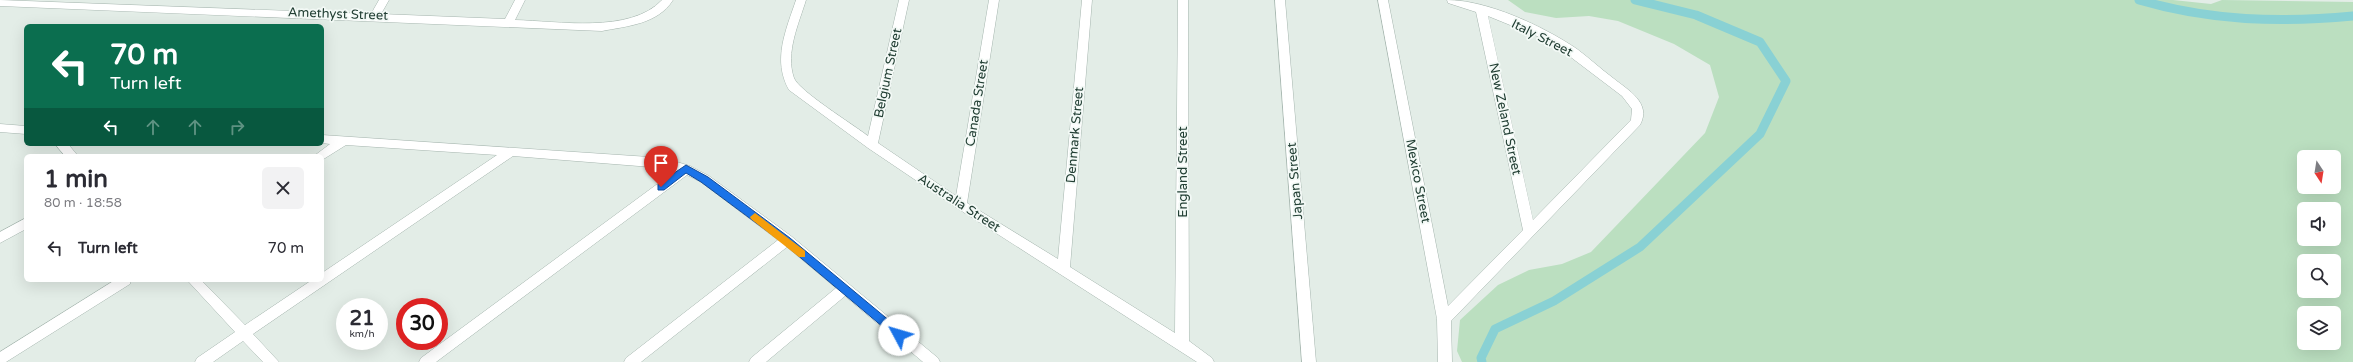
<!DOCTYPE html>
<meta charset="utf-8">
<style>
:root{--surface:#fff;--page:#f2f2f3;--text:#2b2b33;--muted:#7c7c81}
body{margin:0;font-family:"Varela Round",sans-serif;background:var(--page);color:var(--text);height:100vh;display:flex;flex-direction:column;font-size:15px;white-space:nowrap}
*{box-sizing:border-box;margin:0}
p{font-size:13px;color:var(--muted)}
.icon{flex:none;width:22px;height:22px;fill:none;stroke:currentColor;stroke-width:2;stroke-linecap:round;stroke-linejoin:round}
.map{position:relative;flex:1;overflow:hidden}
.panel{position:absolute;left:24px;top:154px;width:300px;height:128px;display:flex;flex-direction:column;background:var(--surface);border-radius:6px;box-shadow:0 4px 16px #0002}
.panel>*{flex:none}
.banner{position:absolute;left:24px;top:24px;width:300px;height:122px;border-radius:6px;box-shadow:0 4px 16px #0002;background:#0b6e4f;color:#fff;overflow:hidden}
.needle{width:26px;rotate:168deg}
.tools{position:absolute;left:2297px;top:150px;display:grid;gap:8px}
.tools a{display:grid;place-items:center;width:44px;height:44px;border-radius:6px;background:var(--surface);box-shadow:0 4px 16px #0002;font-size:20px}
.speed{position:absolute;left:336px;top:298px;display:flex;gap:8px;font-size:20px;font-weight:700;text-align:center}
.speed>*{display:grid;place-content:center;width:52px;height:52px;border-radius:50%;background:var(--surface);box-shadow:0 4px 16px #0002;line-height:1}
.speed small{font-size:10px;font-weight:400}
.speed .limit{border:6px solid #d22;background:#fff;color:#111}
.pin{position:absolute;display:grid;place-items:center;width:34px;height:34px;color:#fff;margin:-41px -17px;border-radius:50% 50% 50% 0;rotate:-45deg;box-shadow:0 0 4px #0007}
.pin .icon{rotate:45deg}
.me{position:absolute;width:44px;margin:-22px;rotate:309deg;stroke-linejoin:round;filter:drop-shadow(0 0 3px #0008)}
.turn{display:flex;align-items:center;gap:14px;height:84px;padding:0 20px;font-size:18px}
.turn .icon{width:52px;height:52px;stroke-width:2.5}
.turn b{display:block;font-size:28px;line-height:34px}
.lanes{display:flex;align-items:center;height:38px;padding:0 20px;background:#0003;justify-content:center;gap:20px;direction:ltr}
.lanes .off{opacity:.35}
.round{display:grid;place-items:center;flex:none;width:42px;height:42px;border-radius:6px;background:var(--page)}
.summary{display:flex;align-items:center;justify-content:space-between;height:68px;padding:0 20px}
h1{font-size:24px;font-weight:700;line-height:30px}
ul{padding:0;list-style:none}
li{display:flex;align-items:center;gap:12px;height:52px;padding:0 20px}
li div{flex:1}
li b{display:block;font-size:15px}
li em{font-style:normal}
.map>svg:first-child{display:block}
.green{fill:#bbdfc0;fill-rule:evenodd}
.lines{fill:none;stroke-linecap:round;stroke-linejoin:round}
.stream{stroke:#89d1d4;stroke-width:9}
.minor-casing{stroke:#a5b5ae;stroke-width:1}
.minor{fill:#fff;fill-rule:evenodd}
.route{fill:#1a73e8;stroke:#114b97}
.slow{fill:#f59e0b}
.labels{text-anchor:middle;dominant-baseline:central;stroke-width:3.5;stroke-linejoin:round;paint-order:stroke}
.street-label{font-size:13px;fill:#223f34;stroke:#f3f9f6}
</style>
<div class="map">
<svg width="2353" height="362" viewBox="0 0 2353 362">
<rect width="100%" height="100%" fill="#e3ede7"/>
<path class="green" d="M1508 0H2173L2211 4 2222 0 2353 2V362H1462L1457 351 1460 320 1498 285 1529 270 1562 264 1591 252 1705 133 1719 97 1710 65 1674 44 1618 21 1589 16 1556 18 1525 12ZM2304 157H2334V187H2304ZM2304 209H2334V239H2304ZM2304 261H2334V291H2304ZM2304 313H2334V343H2304Z"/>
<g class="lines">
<g class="stream">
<path d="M2139 0C2210 21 2280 23 2353 16"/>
<path d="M1482 362 1481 358 1495 329 1554 301 1640 247 1760 134 1786 81 1760 42 1696 15 1635 0"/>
</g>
<g class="minor-casing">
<g id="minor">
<path d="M0 0 371 14 379 0H389L381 14 505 19 515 0H525L515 20C558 21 630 34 662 0H673C658 24 628 26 602 31L0 6Z"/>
<path d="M796 0H806C799 23 785 53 794 78 799 91 854 125 868 136L899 0H909L878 143 956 196 989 0H999L967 203 1058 259 1082 0H1092L1070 267 1175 333 1178 0H1188L1189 341 1212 358 1214 362H1197L957 208 868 148 789 90C772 60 786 30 796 0Z"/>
<path d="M1275 0H1285L1316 362H1302Z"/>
<path d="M1378 0H1388L1448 306 1523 230 1476 12 1448 3 1447 0C1487 0 1543 26 1577 49 1589 58 1601 69 1613 78 1628 90 1652 103 1640 125L1451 321 1452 362H1438L1437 319ZM1488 16 1537 36 1564 52 1622 96 1632 109 1631 120 1533 220Z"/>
<path d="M0 124 26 126V134L0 132Z"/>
<path d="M322 135 664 158 690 166 709 176 791 236 938 358 940 362H923L845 296 766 362H749L751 358 836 288 787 247 641 362H624L626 358 778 240 701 182 687 175 436 362H419L421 358 675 171 664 168 513 156 253 334 279 362H263L243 341 213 362H195L197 358 235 332 187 280H201L245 325 312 280H322V273L497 155 346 145 322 160V156H314L330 144 322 143Z"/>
<path d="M55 144H68L78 156H65Z"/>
<path d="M26 218V229L0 243V232Z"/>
<path d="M115 280H131L130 284 6 362H0V352Z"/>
</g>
</g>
<use href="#minor" class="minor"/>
</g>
<path class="route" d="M686 165 708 177 790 238 903 332V338H896L783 243 701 182 686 173 664 190H658V184Z"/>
<path class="slow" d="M755 213 805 251V257H799L751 219 750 217Z"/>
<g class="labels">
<g class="street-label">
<text transform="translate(338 14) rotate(2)">Amethyst Street</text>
<text transform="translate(1542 38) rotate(27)">Italy Street</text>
<text transform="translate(888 73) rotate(-78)">Belgium Street</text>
<text transform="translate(977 103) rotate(-81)">Canada Street</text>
<text transform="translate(1505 119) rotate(78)">New Zeland Street</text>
<text transform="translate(1075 135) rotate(-85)">Denmark Street</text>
<text transform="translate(1183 172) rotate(-90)">England Street</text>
<text transform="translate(1295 181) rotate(-95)">Japan Street</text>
<text transform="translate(1418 181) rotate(79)">Mexico Street</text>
<text transform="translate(959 203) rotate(33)">Australia Street</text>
</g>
</g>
</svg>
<div class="tools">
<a><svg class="needle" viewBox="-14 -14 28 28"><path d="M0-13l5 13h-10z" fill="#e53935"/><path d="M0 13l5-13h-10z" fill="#7c7c81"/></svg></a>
<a><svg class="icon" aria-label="sound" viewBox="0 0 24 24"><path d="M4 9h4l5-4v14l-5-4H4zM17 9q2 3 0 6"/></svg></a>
<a><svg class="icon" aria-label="search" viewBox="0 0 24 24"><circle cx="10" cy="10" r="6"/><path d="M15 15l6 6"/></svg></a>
<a><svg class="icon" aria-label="layers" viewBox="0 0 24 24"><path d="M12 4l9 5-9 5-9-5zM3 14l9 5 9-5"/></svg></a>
</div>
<div class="speed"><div>21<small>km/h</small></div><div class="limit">30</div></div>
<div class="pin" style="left:661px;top:187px;background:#d93025"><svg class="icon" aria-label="arrive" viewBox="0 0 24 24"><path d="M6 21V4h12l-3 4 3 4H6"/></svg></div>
<svg class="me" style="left:899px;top:335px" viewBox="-20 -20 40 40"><circle r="19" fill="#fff"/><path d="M0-13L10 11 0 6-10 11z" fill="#1a73e8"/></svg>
<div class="banner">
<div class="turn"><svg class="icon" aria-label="left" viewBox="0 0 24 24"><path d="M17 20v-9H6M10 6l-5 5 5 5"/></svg><div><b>70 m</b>Turn left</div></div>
<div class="lanes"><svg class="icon" aria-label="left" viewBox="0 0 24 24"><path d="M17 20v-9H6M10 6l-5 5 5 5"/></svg><svg class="icon off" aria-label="ahead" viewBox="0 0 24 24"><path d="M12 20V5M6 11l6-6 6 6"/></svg><svg class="icon off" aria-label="ahead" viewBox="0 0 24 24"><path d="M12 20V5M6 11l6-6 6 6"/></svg><svg class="icon off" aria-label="right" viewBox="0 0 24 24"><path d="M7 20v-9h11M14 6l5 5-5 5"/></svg></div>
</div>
<section class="panel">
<div class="summary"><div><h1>1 min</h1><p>80 m · 18:58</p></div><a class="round"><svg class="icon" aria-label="close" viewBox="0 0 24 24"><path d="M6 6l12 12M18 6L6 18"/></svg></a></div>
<ul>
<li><svg class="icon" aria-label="left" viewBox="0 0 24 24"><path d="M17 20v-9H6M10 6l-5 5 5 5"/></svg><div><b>Turn left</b></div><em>70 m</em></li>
</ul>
</section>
</div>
